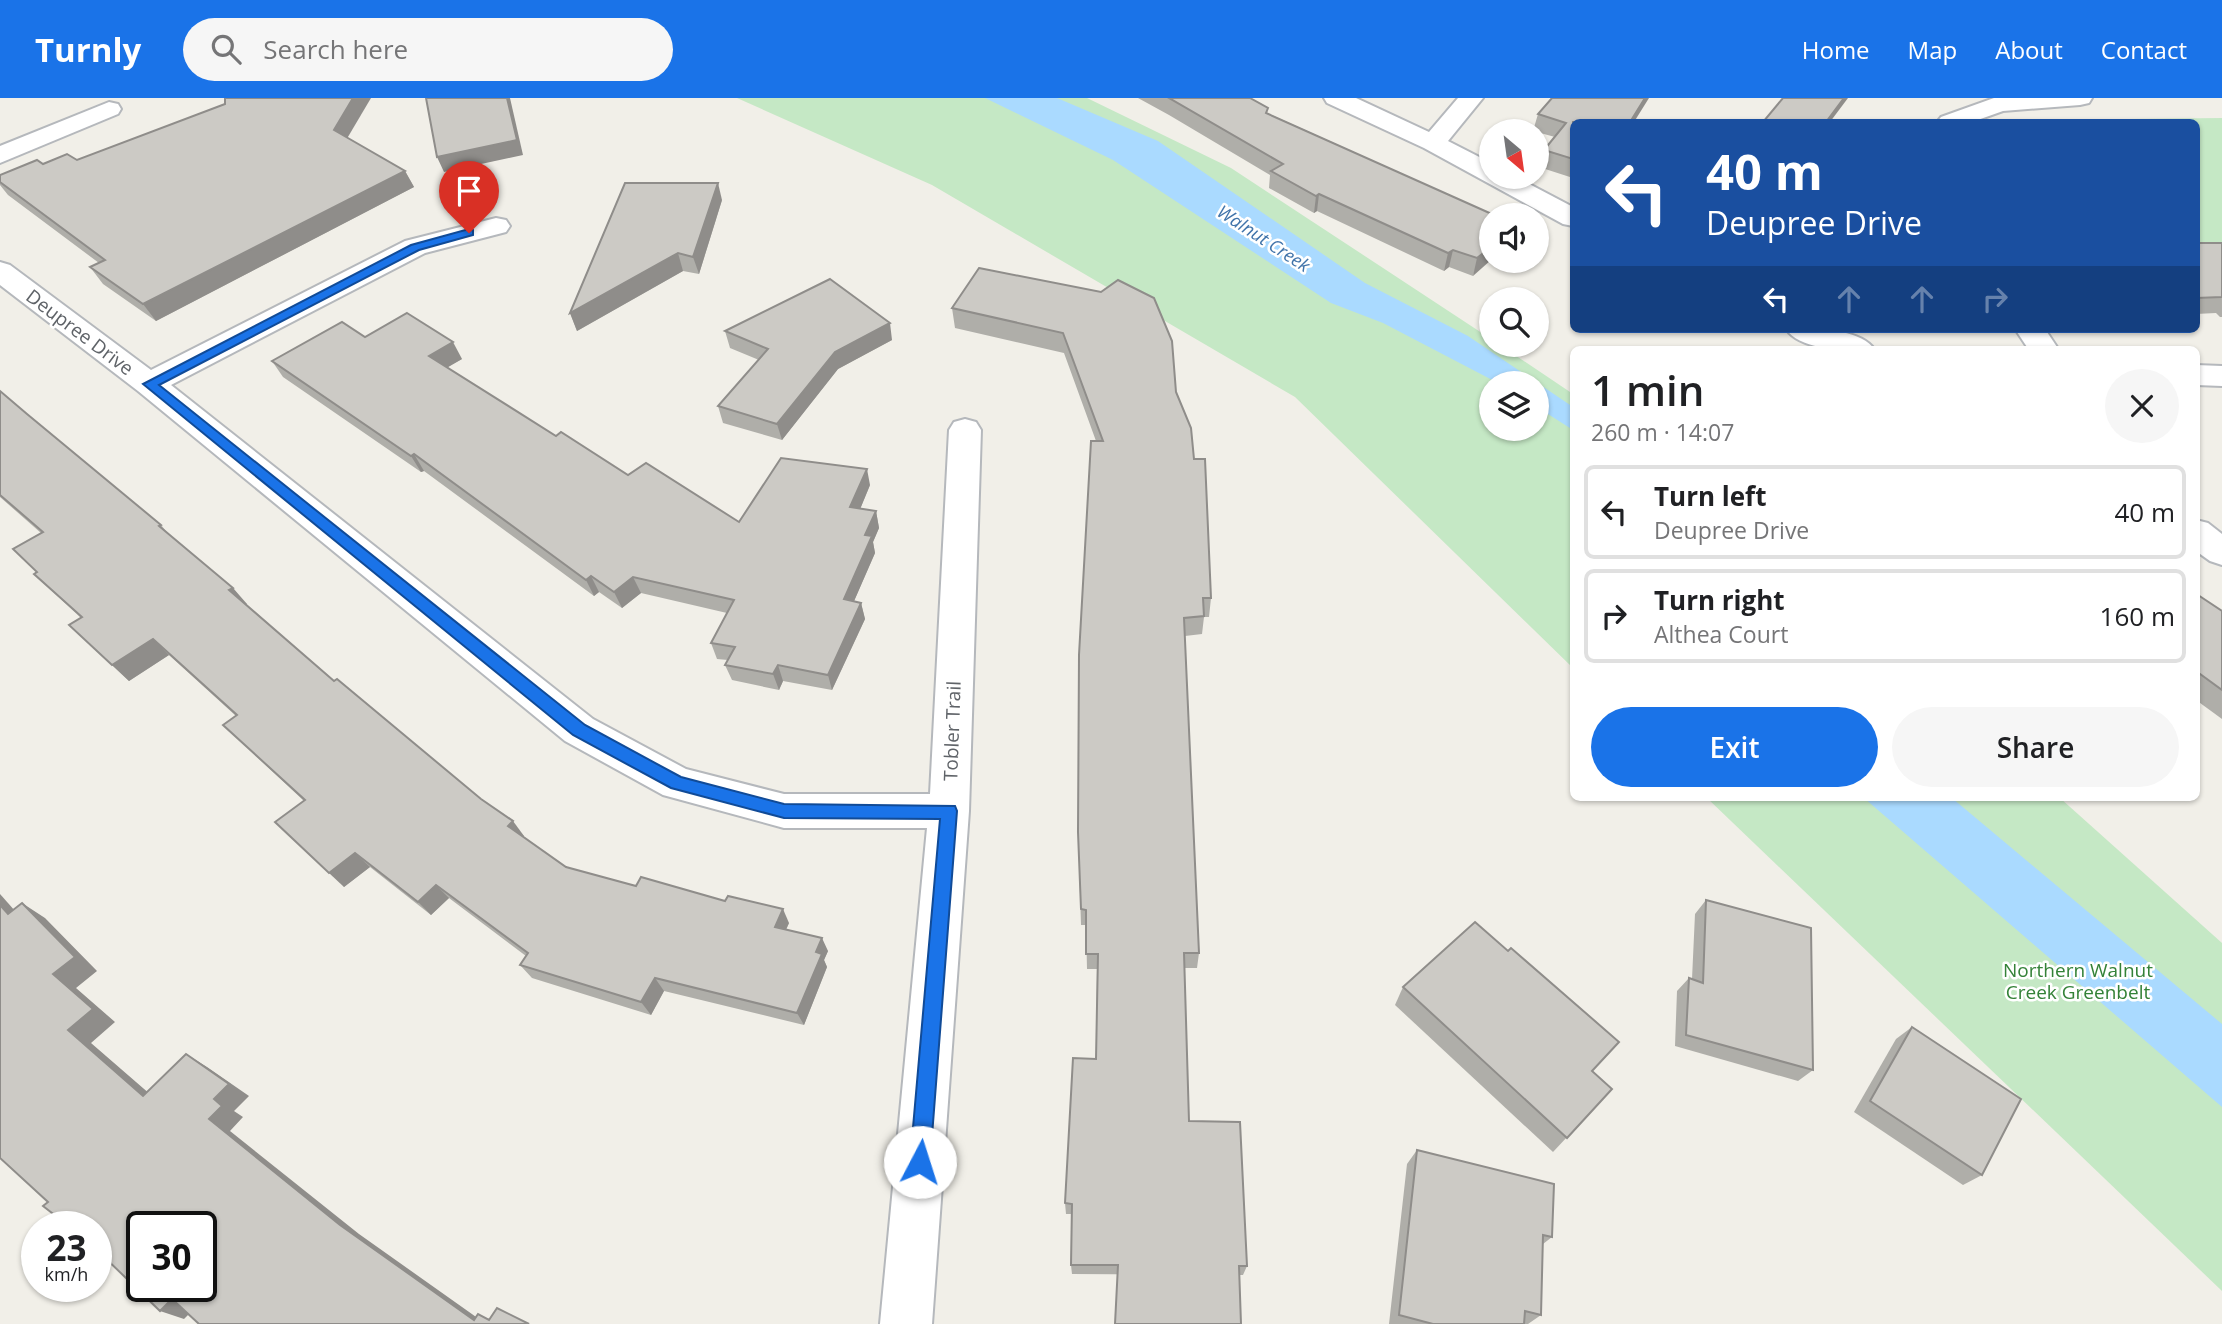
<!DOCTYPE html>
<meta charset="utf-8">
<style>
:root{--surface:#fff;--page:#f6f6f6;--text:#202124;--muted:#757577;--line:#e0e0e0;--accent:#1a73e8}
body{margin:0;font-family:"Open Sans",sans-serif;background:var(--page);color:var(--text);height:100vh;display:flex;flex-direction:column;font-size:26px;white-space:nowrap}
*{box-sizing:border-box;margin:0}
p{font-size:23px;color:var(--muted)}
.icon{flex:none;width:38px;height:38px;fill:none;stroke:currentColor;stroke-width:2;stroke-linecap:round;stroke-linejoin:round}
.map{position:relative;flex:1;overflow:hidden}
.side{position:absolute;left:1570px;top:248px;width:630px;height:455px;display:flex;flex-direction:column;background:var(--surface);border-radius:10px;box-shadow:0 2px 5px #0004}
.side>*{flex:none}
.guide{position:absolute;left:1570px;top:21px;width:630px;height:214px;border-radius:10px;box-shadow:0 2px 5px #0004;background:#1a4fa0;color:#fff;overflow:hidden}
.needle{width:46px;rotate:151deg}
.tools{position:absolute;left:1479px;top:21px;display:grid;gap:14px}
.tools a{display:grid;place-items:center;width:70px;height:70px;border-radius:50%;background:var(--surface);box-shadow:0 2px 5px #0004;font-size:35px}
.speed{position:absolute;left:21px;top:1113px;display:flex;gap:14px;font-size:35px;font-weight:700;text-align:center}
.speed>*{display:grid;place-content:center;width:91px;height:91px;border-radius:50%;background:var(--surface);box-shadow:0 2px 5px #0004;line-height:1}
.speed small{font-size:18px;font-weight:400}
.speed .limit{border:4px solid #111;border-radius:10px;background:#fff;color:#111}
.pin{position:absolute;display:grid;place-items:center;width:60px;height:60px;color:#fff;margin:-72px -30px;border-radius:50% 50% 50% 0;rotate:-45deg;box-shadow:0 0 7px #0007}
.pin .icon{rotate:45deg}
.me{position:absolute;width:77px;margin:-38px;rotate:5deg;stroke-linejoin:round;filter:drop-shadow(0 0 5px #0008)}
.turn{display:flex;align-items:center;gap:24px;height:147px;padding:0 21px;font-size:32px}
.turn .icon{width:91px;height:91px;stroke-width:2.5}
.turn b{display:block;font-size:49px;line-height:60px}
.lanes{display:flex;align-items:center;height:66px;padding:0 21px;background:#0003;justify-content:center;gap:35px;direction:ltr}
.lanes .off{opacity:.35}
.round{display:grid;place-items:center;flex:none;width:74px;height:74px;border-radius:37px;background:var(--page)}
.overview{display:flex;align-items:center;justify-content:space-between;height:119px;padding:0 21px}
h1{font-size:42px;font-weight:600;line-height:52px}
.button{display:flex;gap:14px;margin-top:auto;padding:14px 21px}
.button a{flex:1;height:80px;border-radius:42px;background:var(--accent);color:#fff;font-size:28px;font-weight:600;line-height:80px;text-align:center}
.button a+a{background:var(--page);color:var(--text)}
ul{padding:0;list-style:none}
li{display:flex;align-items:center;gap:21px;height:94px;margin:0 14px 10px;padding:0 7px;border:4px solid var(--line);border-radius:10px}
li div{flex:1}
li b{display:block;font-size:26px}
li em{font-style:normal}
header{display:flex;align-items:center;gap:42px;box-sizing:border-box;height:98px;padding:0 35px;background:var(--accent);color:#fff}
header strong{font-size:33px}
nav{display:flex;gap:38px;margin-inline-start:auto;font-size:24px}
.search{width:490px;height:63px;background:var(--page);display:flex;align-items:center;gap:18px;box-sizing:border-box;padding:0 24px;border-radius:38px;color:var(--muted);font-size:26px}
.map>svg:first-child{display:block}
.green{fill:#c5e8c5;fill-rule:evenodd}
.water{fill:#aadaff}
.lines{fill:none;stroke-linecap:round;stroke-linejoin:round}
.minor-casing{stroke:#b5b8bc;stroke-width:4}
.minor{fill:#fff;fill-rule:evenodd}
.wall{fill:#afaea9}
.shaded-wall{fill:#8f8d8a}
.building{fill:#cccac5;stroke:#8f8d8a;stroke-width:2;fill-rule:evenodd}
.route{fill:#1a73e8;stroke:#114b97;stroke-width:2}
.labels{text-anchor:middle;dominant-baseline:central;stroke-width:5;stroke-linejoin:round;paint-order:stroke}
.far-water-label{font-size:18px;font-style:italic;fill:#4174aa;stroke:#fff}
.street-label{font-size:19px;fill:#5f6368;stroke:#fff}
.park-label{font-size:19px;fill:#348238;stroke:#fff}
</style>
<header>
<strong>Turnly</strong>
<div class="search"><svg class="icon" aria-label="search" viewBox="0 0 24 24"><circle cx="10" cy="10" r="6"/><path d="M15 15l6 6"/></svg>Search here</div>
<nav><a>Home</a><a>Map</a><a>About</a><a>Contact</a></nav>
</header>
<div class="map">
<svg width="2222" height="1226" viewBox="0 0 2222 1226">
<rect width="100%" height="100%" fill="#f1efe8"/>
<g class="green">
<path d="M737 0H1087L1231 70 1491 241V247H1500L1573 296V570L1295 299 932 87ZM1491 285H1536V331H1491Z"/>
<path d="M2222 20V157L2196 155V24H2027L2032 22Z"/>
<path d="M1707 700H2060L2222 845V1193Z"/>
</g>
<g class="water">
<path d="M985 0H1057L1158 43 1365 185 1468 238 1573 309V332L1537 309 1536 285H1498L1383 225 1331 205 1113 62Z"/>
<path d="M1864 700H1952L2222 926V1009Z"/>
</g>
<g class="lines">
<g class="minor-casing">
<g id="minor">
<path d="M1324 0H1356L1429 34 1458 0H1483L1448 43 1491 65V79H1516L1573 109V128L1563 126 1424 50 1327 5Z"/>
<path d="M1994 0H2092L2089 5 2080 7 2003 13 1972 24H1937L1941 19Z"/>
<path d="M109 4 118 6 121 11 118 16 0 65V48Z"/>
<path d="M496 120 506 122 510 128 506 134 425 155 171 287 593 621 686 671 784 696H930L949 332 954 324 965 321 976 324 981 332 969 713 932 1226H880L927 730H784L663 697 565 643 138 293 0 187V164L10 167 151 272 405 143Z"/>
<path d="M1786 231C1811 231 1860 229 1875 252 1851 252 1801 254 1786 231Z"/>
<path d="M2015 231H2045L2059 252H2029Z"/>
<path d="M2196 267 2222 268V288L2196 287Z"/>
<path d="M2196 422 2208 425 2222 436V467L2210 463 2196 453Z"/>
</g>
</g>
<use href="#minor" class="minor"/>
</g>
<g class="wall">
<path d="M1138 0H1250L1268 10 1267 15 1494 117 1473 178 1449 169 1444 173 1317 113 1314 115 1269 90 1270 77 1169 17Z"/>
<path d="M1538 16 1573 24V80L1539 69 1544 52 1555 39 1533 33Z"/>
<path d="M348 40 405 73 414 89 156 223 103 186 90 169 99 165 8 97 0 87V77L43 66 77 62Z"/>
<path d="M722 102 699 176 683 173 577 233 570 215Z"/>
<path d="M2196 145H2222V219H2220L2216 215 2196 216Z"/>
<path d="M979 170 1176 294 1194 361 1211 500 1209 519H1204L1202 536 1185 538 1199 855 1197 870H1184L1189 1023 1247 1168 1243 1177 1072 1176 1071 1167 1072 1116H1066L1065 1105 1096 961 1097 871H1087L1086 827H1081L1078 734 1096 343 1064 255 955 230 952 210Z"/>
<path d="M725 233 892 242 838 271 782 342 723 325 718 308 759 262 730 250Z"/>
<path d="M365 239 462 261 447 269 556 338 625 376 739 424 870 387 860 411 876 413 879 430 873 444 875 455 854 503 861 505 865 521 832 592 783 583 779 592 732 582 725 567 728 562 717 561 711 545 727 515 641 495 622 510 599 494 594 498 424 373 421 374 283 279 272 263Z"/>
<path d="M0 293 27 316 161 427 170 438 233 490 246 507 334 583 524 738 523 739 566 769 636 788 789 825 786 832 828 853 824 862 827 869 804 927 664 893 651 917 532 880 520 867 526 858 449 800 431 817 370 769 344 789 304 703 223 627 236 618 169 557 129 583 69 527 81 520 34 476 37 474 41 435 0 399Z"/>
<path d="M2196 498 2222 513V621L2196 602Z"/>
<path d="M1706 802 1813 972 1798 983 1675 948 1677 893 1689 880 1692 881 1695 816Z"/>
<path d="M1403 889 1592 974 1612 991 1553 1054 1395 907Z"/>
<path d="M1912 929 1982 1077 1963 1087 1854 1014 1896 941Z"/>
<path d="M1417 1052 1552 1139 1543 1146 1541 1217 1528 1226H1389L1407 1066Z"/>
</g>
<g class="shaded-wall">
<path d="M353 0H371L342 49 334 32Z"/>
<path d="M507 0H510L523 57 444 74 437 59Z"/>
<path d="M1645 0H1649L1634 24 1632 21Z"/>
<path d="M1844 0H1848L1830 24H1826Z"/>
<path d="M405 73 414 89 156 223 143 206Z"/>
<path d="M718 85 722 102 699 176 693 159Z"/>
<path d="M1319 96 1317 113 1314 115 1316 98Z"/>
<path d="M1491 149V162L1473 178 1477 160Z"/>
<path d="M1453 152 1449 169 1444 173 1448 155Z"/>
<path d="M678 155 683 173 577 233 570 215Z"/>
<path d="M890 225 892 242 838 271 782 342 777 326 835 254Z"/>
<path d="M453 244 462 261 438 275 429 258Z"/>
<path d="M414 356 424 373 421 374 411 358Z"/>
<path d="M867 371 870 387 854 426 850 409Z"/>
<path d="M876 413 879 430 873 444 875 455 848 517 844 501 865 437Z"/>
<path d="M591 478 599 494 594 498 586 482Z"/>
<path d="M633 479 641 495 622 510 614 494Z"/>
<path d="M233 490 247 506 243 508 229 492Z"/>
<path d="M861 505 865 521 832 592 828 577Z"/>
<path d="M153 541 169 557 129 583 112 567Z"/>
<path d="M778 567 783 583 779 592 773 576Z"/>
<path d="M513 723 524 738 519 743 508 728Z"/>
<path d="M355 755 370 769 344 789 329 775Z"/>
<path d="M436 787 449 800 431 817 418 804Z"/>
<path d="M0 796 31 831 8 816 0 807Z"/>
<path d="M22 805 45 820 97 873 76 890 115 924 91 945 166 1010 143 998 68 932 53 876Z"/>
<path d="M783 811 789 825 781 842 775 829Z"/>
<path d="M822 840 828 853 824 862 827 869 804 927 797 915 816 854Z"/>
<path d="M655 880 664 893 651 917 641 904Z"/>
<path d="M186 956 207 969 249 998 234 1013 243 1019 230 1033 359 1136 486 1226 474 1222 340 1127 209 1021Z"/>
<path d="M172 1201 196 1209 184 1221 160 1213Z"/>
</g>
<g class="building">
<path d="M225 0H353L334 32 405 73 143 206 90 169 105 162 0 84V77L37 62 43 66 67 56 77 62 225 6Z"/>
<path d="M426 0H507L517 42 437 59Z"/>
<path d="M1169 0H1250L1268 10 1266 15 1494 117H1491V149L1477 160 1453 152 1448 155 1319 96 1316 98 1271 73 1283 66Z"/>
<path d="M1552 0H1645L1632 21 1641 24H1573V61L1544 52 1566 25 1538 16Z"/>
<path d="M1783 0H1844L1826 24H1763Z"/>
<path d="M625 85H718L693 159 678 155 570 215Z"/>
<path d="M2196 145H2222V199L2196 200Z"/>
<path d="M979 170 1101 194 1118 182 1154 200 1172 243 1176 294 1191 330 1194 361H1205L1211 500H1203L1204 518 1184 520 1199 855H1184L1189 1023 1240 1024 1247 1168H1239L1241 1226H1115L1118 1167H1071L1072 1106 1065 1105 1073 960 1096 961 1098 856H1086V812L1081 811 1078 734 1079 557 1091 343H1103L1063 235 952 210Z"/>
<path d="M830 181 890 225 835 254 777 326 718 308 768 251 725 233Z"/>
<path d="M407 215 453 244 429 258 556 338 561 334 628 377 646 365 739 424 781 360 867 371 850 409 876 413 865 437 872 438 844 501 861 505 828 577 778 567 773 576 725 567 735 549 711 545 734 502 633 479 614 494 591 478 586 482 414 356 411 358 272 263 342 224 365 239Z"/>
<path d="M0 293 27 316 161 427 159 428 233 490 229 492 334 583 337 581 481 701 513 723 508 728 566 769 636 788 641 779 725 803 728 798 783 811 775 829 822 840 816 854 822 856 797 915 655 880 641 904 520 867 528 855 436 787 418 804 355 755 329 775 275 724 305 702 223 627 237 617 153 541 112 567 69 527 82 519 34 476 37 474 13 451 43 434 0 397Z"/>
<path d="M2198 497 2222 513V592L2196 573V498Z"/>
<path d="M1706 802 1811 830 1813 972 1686 937 1689 880 1703 885Z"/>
<path d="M22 805 75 859 53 876 93 911 68 932 143 998 186 956 229 986 214 1001 222 1008 209 1021 340 1127 474 1222 478 1216 489 1222 497 1210 529 1226H199L172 1201 160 1213 96 1151V1129H70L43 1108 48 1104 0 1060V807L8 816ZM142 1129H201V1188H142Z"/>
<path d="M1475 824 1508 853 1511 850 1619 944 1592 973 1612 991 1567 1040 1403 889Z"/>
<path d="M1912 929 2021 1001 1982 1077 1870 1003Z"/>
<path d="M1417 1052 1554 1086 1552 1139 1543 1137 1541 1217 1525 1213 1524 1226H1433L1399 1217Z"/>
</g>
<path class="route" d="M469 131 473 132V137L419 152 159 287 585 627 681 679 784 706 955 708 957 713 930 1064 927 1071 920 1074 913 1071 910 1064 940 721 784 720 671 690 573 637 143 286 411 147Z"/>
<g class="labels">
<g class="far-water-label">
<text transform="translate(1264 140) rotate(33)">Walnut Creek</text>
</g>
<g class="street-label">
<text transform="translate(80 234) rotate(37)">Deupree Drive</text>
<text transform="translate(952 633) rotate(-88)">Tobler Trail</text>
</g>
<g class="park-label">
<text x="2078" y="872">Northern Walnut<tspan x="2078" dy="22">Creek Greenbelt</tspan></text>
</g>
</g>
</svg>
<div class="tools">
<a><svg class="needle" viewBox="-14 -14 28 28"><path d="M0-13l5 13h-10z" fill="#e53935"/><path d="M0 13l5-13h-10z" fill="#757577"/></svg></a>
<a><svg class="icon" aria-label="sound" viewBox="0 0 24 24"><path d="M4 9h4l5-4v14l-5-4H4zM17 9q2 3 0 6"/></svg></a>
<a><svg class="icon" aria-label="search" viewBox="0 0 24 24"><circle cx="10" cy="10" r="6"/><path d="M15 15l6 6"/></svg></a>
<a><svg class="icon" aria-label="layers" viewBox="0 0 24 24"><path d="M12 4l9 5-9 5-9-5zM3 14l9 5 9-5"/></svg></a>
</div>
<div class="speed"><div>23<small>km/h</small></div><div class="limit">30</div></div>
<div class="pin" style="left:469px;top:135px;background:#d93025"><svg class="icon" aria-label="arrive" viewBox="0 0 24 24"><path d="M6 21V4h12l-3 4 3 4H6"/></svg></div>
<svg class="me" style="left:920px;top:1064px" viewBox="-20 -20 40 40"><circle r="19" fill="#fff"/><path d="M0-13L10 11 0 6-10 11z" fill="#1a73e8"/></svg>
<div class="guide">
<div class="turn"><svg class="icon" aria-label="left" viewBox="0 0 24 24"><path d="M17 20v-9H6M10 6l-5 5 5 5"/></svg><div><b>40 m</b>Deupree Drive</div></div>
<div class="lanes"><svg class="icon" aria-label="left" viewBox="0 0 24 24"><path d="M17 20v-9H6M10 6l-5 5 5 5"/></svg><svg class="icon off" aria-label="ahead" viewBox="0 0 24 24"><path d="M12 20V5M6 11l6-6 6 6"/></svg><svg class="icon off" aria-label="ahead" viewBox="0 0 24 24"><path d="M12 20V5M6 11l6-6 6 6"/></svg><svg class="icon off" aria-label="right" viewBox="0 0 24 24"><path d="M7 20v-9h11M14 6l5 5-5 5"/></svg></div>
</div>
<section class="side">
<div class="overview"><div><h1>1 min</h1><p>260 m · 14:07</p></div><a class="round"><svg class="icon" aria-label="close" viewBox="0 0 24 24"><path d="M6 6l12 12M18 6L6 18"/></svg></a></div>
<ul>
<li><svg class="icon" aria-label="left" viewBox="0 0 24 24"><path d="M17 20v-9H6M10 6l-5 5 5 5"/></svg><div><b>Turn left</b><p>Deupree Drive</p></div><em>40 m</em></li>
<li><svg class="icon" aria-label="right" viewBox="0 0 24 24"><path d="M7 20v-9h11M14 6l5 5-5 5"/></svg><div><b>Turn right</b><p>Althea Court</p></div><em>160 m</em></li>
</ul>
<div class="button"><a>Exit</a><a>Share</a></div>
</section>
</div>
